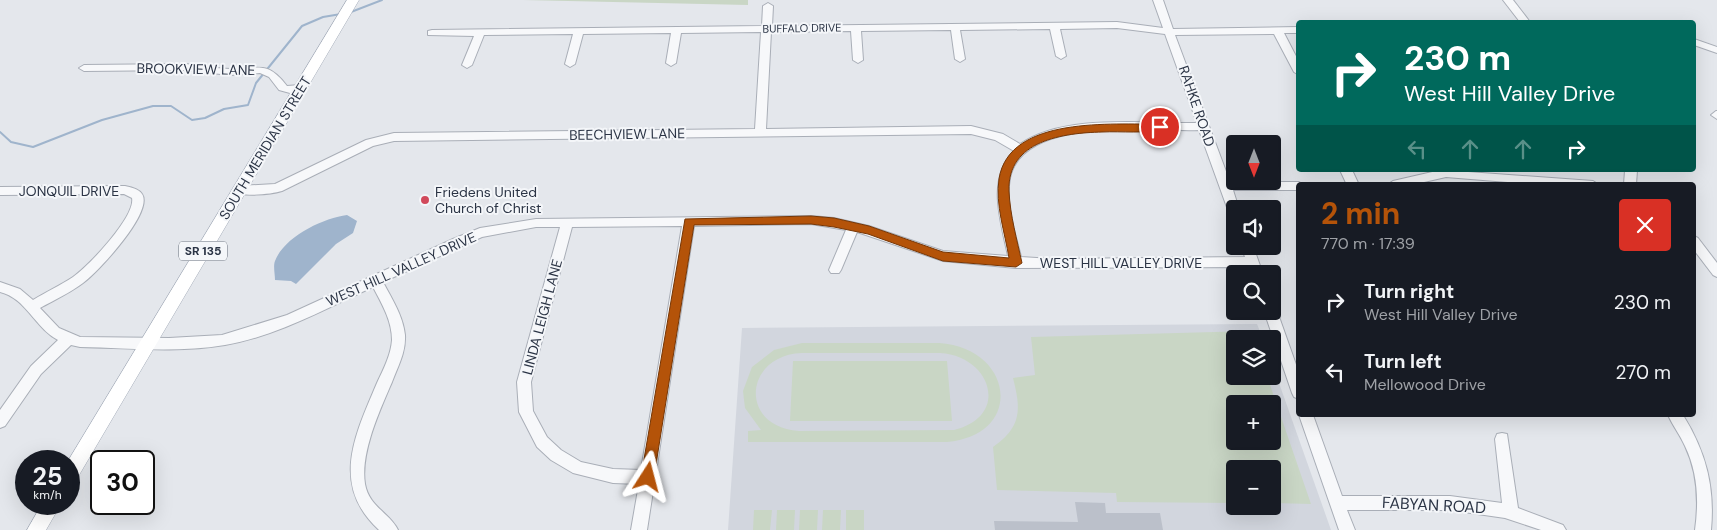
<!DOCTYPE html>
<meta charset="utf-8">
<style>
:root{--surface:#171b24;--page:#242831;--text:#f1f3f6;--muted:#9ea1a6;--accent:#b45309}
body{margin:0;font-family:"DM Sans",sans-serif;background:var(--page);color:var(--text);height:100vh;display:flex;flex-direction:column;font-size:19px;white-space:nowrap}
*{box-sizing:border-box;margin:0}
p{font-size:16px;color:var(--muted)}
.icon{flex:none;width:28px;height:28px;fill:none;stroke:currentColor;stroke-width:2;stroke-linecap:round;stroke-linejoin:round}
.map{position:relative;flex:1;overflow:hidden}
.sheet{position:absolute;left:1296px;top:182px;width:400px;height:235px;display:flex;flex-direction:column;background:var(--surface);border-radius:5px;box-shadow:0 5px 20px #0002}
.sheet>*{flex:none}
.top-card{position:absolute;left:1296px;top:20px;width:400px;height:152px;border-radius:5px;box-shadow:0 5px 20px #0002;background:#00695c;color:#fff;overflow:hidden}
.needle{width:32px;rotate:180deg}
.tools{position:absolute;left:1226px;top:135px;display:grid;gap:10px}
.tools a{display:grid;place-items:center;width:55px;height:55px;border-radius:5px;background:var(--surface);box-shadow:0 5px 20px #0002;font-size:25px}
.speed{position:absolute;left:15px;top:450px;display:flex;gap:10px;font-size:25px;font-weight:700;text-align:center}
.speed>*{display:grid;place-content:center;width:65px;height:65px;border-radius:50%;background:var(--surface);box-shadow:0 5px 20px #0002;line-height:1}
.speed small{font-size:12px;font-weight:400}
.speed .limit{border:2px solid #111;border-radius:8px;background:#fff;color:#111}
.pin{position:absolute;display:grid;place-items:center;width:42px;height:42px;color:#fff;margin:-21px;border:2px solid #fff;border-radius:50%;box-shadow:0 1px 5px #0007}
.me{position:absolute;width:55px;margin:-28px;rotate:9deg;stroke-linejoin:round;filter:drop-shadow(0 0 4px #0008)}
.turn{display:flex;align-items:center;gap:18px;height:105px;padding:0 25px;font-size:22px}
.turn .icon{width:65px;height:65px;stroke-width:2.5}
.turn b{display:block;font-size:35px;line-height:42px}
.lanes{display:flex;align-items:center;height:48px;padding:0 25px;background:#0003;justify-content:center;gap:25px;direction:ltr}
.lanes .off{opacity:.35}
.round{display:grid;place-items:center;flex:none;width:52px;height:52px;border-radius:5px;background:var(--page)}
.summary{display:flex;align-items:center;justify-content:space-between;height:85px;padding:0 25px}
h1{font-size:30px;font-weight:700;line-height:38px;color:var(--accent)}
ul{padding:0;list-style:none}
li{display:flex;align-items:center;gap:15px;height:70px;padding:0 25px}
li div{flex:1}
li b{display:block;font-size:19px}
li em{font-style:normal}
.map>svg:first-child{display:block}
.built{fill:#d2d6de;fill-rule:evenodd}
.green{fill:#c9d6c5;fill-rule:evenodd}
.water{fill:#9fb4cc}
.lines{fill:none;stroke-linecap:round;stroke-linejoin:round}
.stream{stroke:#9fb4cc;stroke-width:2}
.building{fill:#bbc0ca}
.minor-casing{stroke:#a9aeb7;stroke-width:2}
.major-casing{stroke:#a3abb8;stroke-width:1}
.minor{fill:#f7f8fa;fill-rule:evenodd}
.major{fill:#fff;fill-rule:evenodd}
.route{fill:#b45309;stroke:#753606}
.poi-dot{fill:#d1495b;stroke:#f4f6f9;stroke-width:2}
.labels{text-anchor:middle;dominant-baseline:central;stroke-width:4;stroke-linejoin:round;paint-order:stroke}
.far-street-label{font-size:11px;fill:#2b3445;stroke:#f4f6f9}
.shield{fill:#f4f6f9;stroke:#676e7b;stroke-width:1}
.shield-label{font-size:12px;font-weight:bold;fill:#2b3445}
.street-label{font-size:14px;fill:#2b3445;stroke:#f4f6f9}
.poi-label{font-size:14px;fill:#2b3445;stroke:#f4f6f9;text-anchor:start}
.near-street-label{font-size:16px;fill:#2b3445;stroke:#f4f6f9}
</style>
<div class="map">
<svg width="1717" height="530" viewBox="0 0 1717 530">
<rect width="100%" height="100%" fill="#e4e7ec"/>
<path class="built" d="M1257 324 1263 339H1235V376H1272L1273 366 1331 530H728L742 328ZM1235 404H1272V441H1235ZM1235 469H1272V506H1235Z"/>
<g class="green">
<path d="M523 0H748V5Z"/>
<path d="M1251 331 1254 339H1235V376H1267L1311 504 1273 503 1272 469H1235V503L1117 502 1116 493 997 490 993 447C1022 427 1021 409 1013 378L1035 375 1031 337ZM1235 404H1272V441H1235Z"/>
<path d="M939 343C1014 348 1025 435 947 442H748V431L761 430 745 408 743 391 752 367 774 350 802 343ZM802 353H940C991 356 1011 416 954 430L799 431C738 427 744 355 802 353Z"/>
<path d="M793 361H947L952 421H790Z"/>
<path d="M754 510H772L770 530H753Z"/>
<path d="M777 510H795L794 530H776Z"/>
<path d="M800 510H818L817 530H799Z"/>
<path d="M823 510H841L840 530H822Z"/>
<rect x="846" y="510" width="18" height="20"/>
</g>
<path class="water" d="M347 215 357 221 353 233 336 244 296 284 291 281 275 280C275 274 273 266 275 261 284 237 323 218 347 215Z"/>
<g class="lines">
<g class="stream">
<path d="M351 12 382 0"/>
<path d="M0 132 11 142 33 147 102 120 153 106H171L192 120 205 118 224 109 248 105 256 83 302 26 323 17 341 14"/>
</g>
</g>
<path class="building" d="M1075 502 1105 503 1106 513H1160L1163 530H995L994 521 1078 522Z"/>
<g class="lines">
<g class="minor-casing">
<g id="minor">
<path d="M1153 0H1163L1173 29 1299 27V33H1284L1299 62V75L1294 72 1274 34 1175 35 1230 182H1299L1304 185H1299V190H1233L1239 209H1235V217L1229 213 1199 130C1151 132 1023 115 1010 178 1005 204 1015 232 1021 257L1052 259 1245 257 1241 246H1253L1263 274H1251L1248 267 1016 268 943 261 857 232 841 270 839 273H831L829 270 846 230 811 224 694 226 647 530H631L639 484 613 483 573 473 551 460 537 447 519 412 517 382 560 227H536L482 237 383 282C392 299 403 316 405 335 406 352 398 366 392 382 380 410 360 453 365 484 369 507 390 513 398 530H379C330 485 355 435 377 383 383 370 391 355 392 340 392 321 382 304 373 287 325 309 277 336 225 345 178 353 127 348 80 347L71 345 41 374 5 426 0 428V410L31 366 58 340C35 328 26 298 0 292V282L20 289 33 300C46 292 61 285 73 277 89 266 136 216 132 198L124 194 0 195V187L125 186C130 187 139 189 142 194 154 212 98 272 83 283 70 293 54 300 40 308L59 328 80 337 169 338 222 335 287 315 453 239 480 228 536 219 811 216 834 218 869 226 943 251 1008 256C1001 222 986 179 1014 151L995 140 971 134 394 141 373 146 282 191C272 194 240 198 233 190L239 186 275 184 366 140 394 133 755 129 761 32 681 33 676 63 671 66 666 63 671 33 583 34 575 64 570 67 565 64 573 34 484 35 472 65 467 68 462 65 474 36 428 35V31L432 30 762 26 763 6 768 3 773 6 772 26 1117 22 1163 28ZM1117 28 1165 34 1197 123C1144 124 1065 113 1020 144L1003 134 971 126 766 129 771 32 851 31 853 60 858 63 863 60 861 31 951 30 955 59 960 62 965 59 960 30 1050 29 1056 56 1061 59 1066 56 1060 29ZM682 226 641 470 613 469 581 462 561 450 547 437 533 411 531 382 572 227Z"/>
<path d="M1503 0H1513L1530 22H1520Z"/>
<path d="M1694 39 1717 47V53L1694 45Z"/>
<path d="M184 64C199 65 216 69 231 69 259 69 267 60 287 86L300 85 305 88 304 90 290 93 279 90 269 77 260 73 230 75 184 70 84 71 79 68 84 65Z"/>
<path d="M1716 111H1717V119L1711 115Z"/>
<path d="M1340 170H1352L1359 185H1347Z"/>
<path d="M1441 170 1593 181 1599 185H1543L1446 177 1411 185H1387L1393 181Z"/>
<path d="M1625 170H1637L1636 185H1624Z"/>
<path d="M1694 236 1698 238 1717 263V277L1713 275 1694 250Z"/>
<path d="M1272 307 1277 311 1299 373V399L1294 397 1292 393 1264 311H1272Z"/>
<path d="M1299 415H1313L1342 496H1450L1502 503 1495 439 1497 434 1502 433 1507 434 1518 508 1563 525 1566 530H1541L1505 518 1450 510H1347L1355 530H1339Z"/>
<path d="M1668 415H1683C1706 452 1715 487 1711 530H1695C1699 501 1698 473 1685 446 1680 435 1673 426 1668 415Z"/>
</g>
</g>
<g class="major-casing">
<g id="major">
<path d="M347 0H359L75 482 69 484 68 461Z"/>
<path d="M42 504H61L46 530H27Z"/>
</g>
</g>
<use href="#minor" class="minor"/>
<use href="#major" class="major"/>
</g>
<path class="route" d="M1160 124 1163 125V129C1145 134 1122 131 1102 132 1064 133 1007 140 1009 191 1010 215 1017 240 1022 263L1016 267 943 261 868 234 834 227 811 224 694 225 654 477 652 481 648 483 643 481 641 477 685 219 811 216 834 218 869 226 943 252 1009 258C1005 233 995 204 999 179 1009 115 1114 125 1160 124Z"/>
<circle class="poi-dot" cx="425" cy="200" r="5"/>
<g class="labels">
<g class="far-street-label">
<text transform="translate(802 28) rotate(-1)">BUFFALO DRIVE</text>
</g>
<rect class="shield" x="179" y="241.5" width="48" height="19" rx="4"/>
<g class="shield-label">
<text x="203" y="251">SR 135</text>
</g>
<g class="street-label">
<text transform="translate(196 69) rotate(1)">BROOKVIEW LANE</text>
<text transform="translate(1197 106) rotate(71)">RAHKE ROAD</text>
<text transform="translate(627 134) rotate(-1)">BEECHVIEW LANE</text>
<text transform="translate(265 148) rotate(-59)">SOUTH MERIDIAN STREET</text>
<text x="69" y="191">JONQUIL DRIVE</text>
<text x="1121" y="263">WEST HILL VALLEY DRIVE</text>
<text transform="translate(401 269) rotate(-24)">WEST HILL VALLEY DRIVE</text>
<text transform="translate(542 317) rotate(-75)">LINDA LEIGH LANE</text>
</g>
<g class="poi-label">
<text x="435" y="192">Friedens United<tspan x="435" dy="16">Church of Christ</tspan></text>
</g>
<g class="near-street-label">
<text transform="translate(1434 505) rotate(3)">FABYAN ROAD</text>
</g>
</g>
</svg>
<div class="tools">
<a><svg class="needle" viewBox="-14 -14 28 28"><path d="M0-13l5 13h-10z" fill="#e53935"/><path d="M0 13l5-13h-10z" fill="#9ea1a6"/></svg></a>
<a><svg class="icon" aria-label="sound" viewBox="0 0 24 24"><path d="M4 9h4l5-4v14l-5-4H4zM17 9q2 3 0 6"/></svg></a>
<a><svg class="icon" aria-label="search" viewBox="0 0 24 24"><circle cx="10" cy="10" r="6"/><path d="M15 15l6 6"/></svg></a>
<a><svg class="icon" aria-label="layers" viewBox="0 0 24 24"><path d="M12 4l9 5-9 5-9-5zM3 14l9 5 9-5"/></svg></a>
<a>+</a>
<a>−</a>
</div>
<div class="speed"><div>25<small>km/h</small></div><div class="limit">30</div></div>
<div class="pin" style="left:1160px;top:127px;background:#d93025"><svg class="icon" aria-label="arrive" viewBox="0 0 24 24"><path d="M6 21V4h12l-3 4 3 4H6"/></svg></div>
<svg class="me" style="left:648px;top:477px" viewBox="-20 -20 40 40"><path d="M0-17L14 15 0 8-14 15z" fill="#b45309" stroke="#fff" stroke-width="4"/></svg>
<div class="top-card">
<div class="turn"><svg class="icon" aria-label="right" viewBox="0 0 24 24"><path d="M7 20v-9h11M14 6l5 5-5 5"/></svg><div><b>230 m</b>West Hill Valley Drive</div></div>
<div class="lanes"><svg class="icon off" aria-label="left" viewBox="0 0 24 24"><path d="M17 20v-9H6M10 6l-5 5 5 5"/></svg><svg class="icon off" aria-label="ahead" viewBox="0 0 24 24"><path d="M12 20V5M6 11l6-6 6 6"/></svg><svg class="icon off" aria-label="ahead" viewBox="0 0 24 24"><path d="M12 20V5M6 11l6-6 6 6"/></svg><svg class="icon" aria-label="right" viewBox="0 0 24 24"><path d="M7 20v-9h11M14 6l5 5-5 5"/></svg></div>
</div>
<section class="sheet">
<div class="summary"><div><h1>2 min</h1><p>770 m · 17:39</p></div><a class="round" style="background:#d93025;color:#fff"><svg class="icon" aria-label="close" viewBox="0 0 24 24"><path d="M6 6l12 12M18 6L6 18"/></svg></a></div>
<ul>
<li><svg class="icon" aria-label="right" viewBox="0 0 24 24"><path d="M7 20v-9h11M14 6l5 5-5 5"/></svg><div><b>Turn right</b><p>West Hill Valley Drive</p></div><em>230 m</em></li>
<li><svg class="icon" aria-label="left" viewBox="0 0 24 24"><path d="M17 20v-9H6M10 6l-5 5 5 5"/></svg><div><b>Turn left</b><p>Mellowood Drive</p></div><em>270 m</em></li>
</ul>
</section>
</div>
